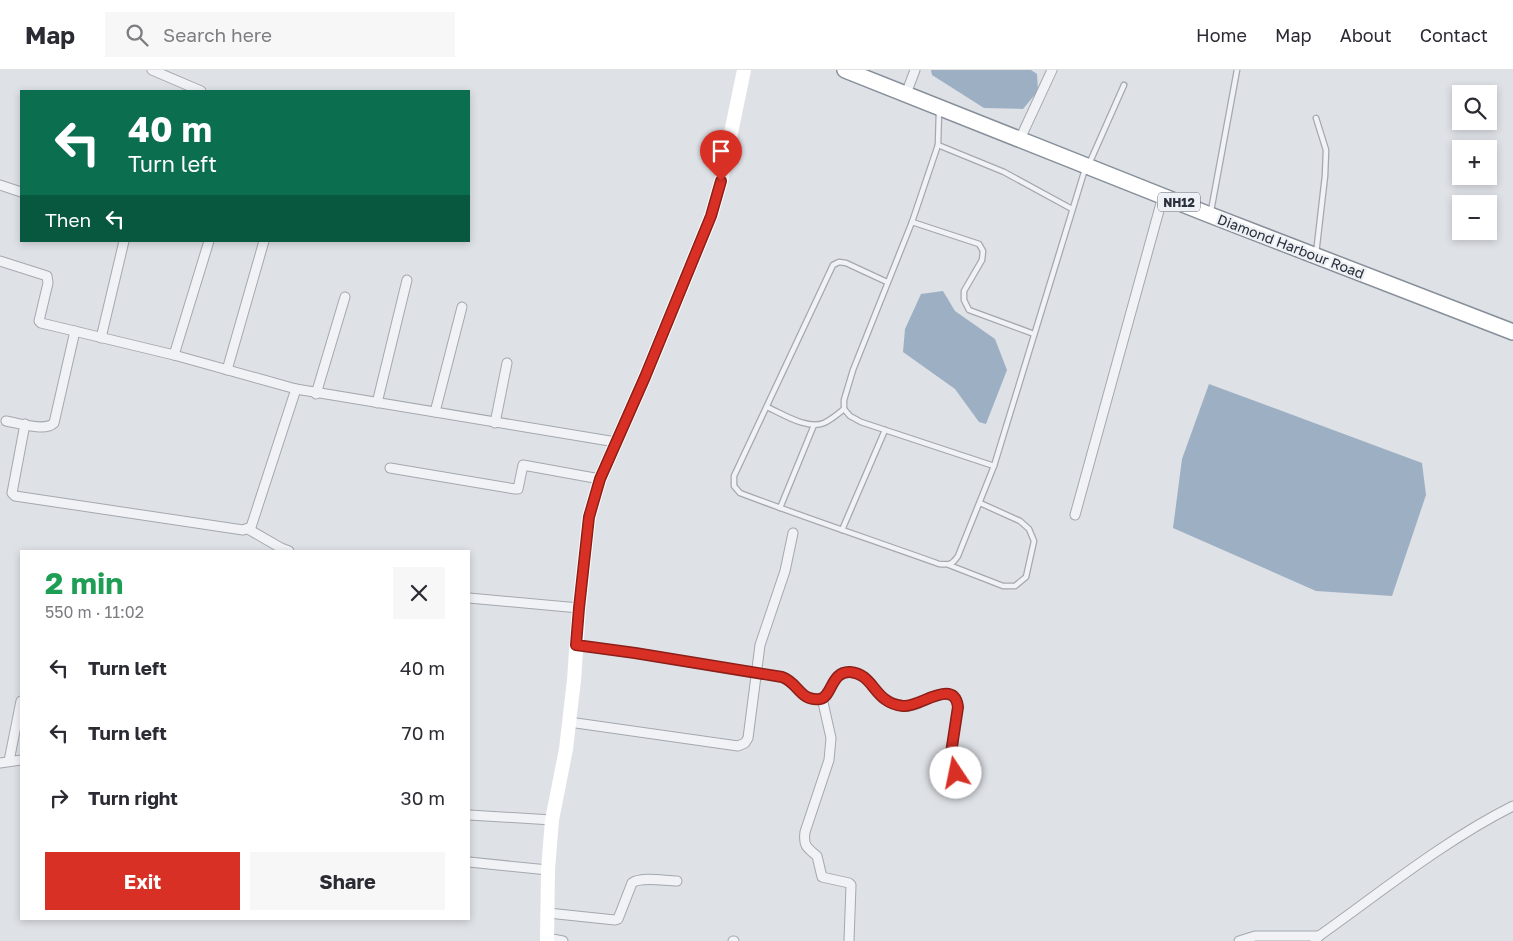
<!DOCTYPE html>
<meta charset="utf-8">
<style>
:root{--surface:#fff;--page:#f7f7f7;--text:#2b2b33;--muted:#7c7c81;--line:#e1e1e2;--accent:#d93025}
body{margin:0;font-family:"Golos Text",sans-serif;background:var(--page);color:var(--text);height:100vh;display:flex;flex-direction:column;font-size:19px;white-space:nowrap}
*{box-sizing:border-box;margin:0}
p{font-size:16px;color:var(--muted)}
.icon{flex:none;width:28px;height:28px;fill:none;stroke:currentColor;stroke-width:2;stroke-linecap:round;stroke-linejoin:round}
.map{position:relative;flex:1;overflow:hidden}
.details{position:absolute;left:20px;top:480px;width:450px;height:370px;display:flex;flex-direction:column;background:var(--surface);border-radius:0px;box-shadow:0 2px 8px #0003}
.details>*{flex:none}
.top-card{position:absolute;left:20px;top:20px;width:450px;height:152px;border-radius:0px;box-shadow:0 2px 8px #0003;background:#0b6e4f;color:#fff;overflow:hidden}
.buttons{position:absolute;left:1452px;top:15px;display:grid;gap:10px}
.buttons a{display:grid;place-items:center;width:45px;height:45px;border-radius:0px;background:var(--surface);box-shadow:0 2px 8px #0003;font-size:25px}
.pin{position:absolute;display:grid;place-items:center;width:42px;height:42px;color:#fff;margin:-51px -21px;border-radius:50% 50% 50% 0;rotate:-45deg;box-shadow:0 0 5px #0007}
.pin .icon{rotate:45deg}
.me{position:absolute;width:55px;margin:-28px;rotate:349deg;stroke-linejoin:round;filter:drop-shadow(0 0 4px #0008)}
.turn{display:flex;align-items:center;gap:18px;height:105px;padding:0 25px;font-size:22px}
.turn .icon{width:65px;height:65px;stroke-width:2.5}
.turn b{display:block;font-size:35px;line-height:42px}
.then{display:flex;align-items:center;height:48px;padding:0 25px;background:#0003;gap:10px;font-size:19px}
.round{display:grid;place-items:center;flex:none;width:52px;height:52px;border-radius:0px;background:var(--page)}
.headline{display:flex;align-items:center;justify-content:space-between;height:85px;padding:0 25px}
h1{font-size:30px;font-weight:700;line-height:38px;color:#1e9e55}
.action{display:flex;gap:10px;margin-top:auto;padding:10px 25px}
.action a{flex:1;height:58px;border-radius:0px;background:var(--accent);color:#fff;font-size:20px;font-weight:700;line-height:58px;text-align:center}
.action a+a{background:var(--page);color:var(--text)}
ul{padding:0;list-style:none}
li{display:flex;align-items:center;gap:15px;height:65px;padding:0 25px}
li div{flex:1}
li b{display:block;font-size:19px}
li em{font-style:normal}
header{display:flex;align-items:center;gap:30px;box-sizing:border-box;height:70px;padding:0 25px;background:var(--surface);border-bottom:1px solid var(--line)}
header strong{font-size:24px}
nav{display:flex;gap:28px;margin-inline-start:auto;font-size:18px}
.search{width:350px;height:45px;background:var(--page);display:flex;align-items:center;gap:12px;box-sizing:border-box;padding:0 18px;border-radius:0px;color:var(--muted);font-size:19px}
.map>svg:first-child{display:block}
.water{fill:#9db0c3}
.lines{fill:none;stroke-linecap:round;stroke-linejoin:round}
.service-casing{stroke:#a4a8af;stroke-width:7}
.minor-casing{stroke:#a4a8af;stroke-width:11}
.trunk-casing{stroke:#878f9b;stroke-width:18}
.service{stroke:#f0f2f5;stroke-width:4.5}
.minor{stroke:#f0f2f5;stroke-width:9}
.secondary{stroke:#fff;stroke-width:14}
.trunk{stroke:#fff;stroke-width:15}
.route-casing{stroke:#8d1f18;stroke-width:12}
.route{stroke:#d93025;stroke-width:9}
.labels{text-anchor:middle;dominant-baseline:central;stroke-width:4.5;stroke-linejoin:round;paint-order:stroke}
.shield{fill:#edf0f4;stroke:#646a72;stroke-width:1}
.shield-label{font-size:12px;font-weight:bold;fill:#29303b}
.street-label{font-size:14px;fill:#29303b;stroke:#edf0f4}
</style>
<header>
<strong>Map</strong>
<div class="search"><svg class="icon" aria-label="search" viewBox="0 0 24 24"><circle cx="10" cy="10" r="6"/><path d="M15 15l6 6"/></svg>Search here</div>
<nav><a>Home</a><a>Map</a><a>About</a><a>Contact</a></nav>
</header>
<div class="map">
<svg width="1513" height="871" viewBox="0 0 1513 871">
<rect width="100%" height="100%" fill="#dee1e6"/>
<g class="water">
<path d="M931 0H1031L1037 4 1038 21 1023 39 984 38 932 5Z"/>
<path d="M943 221 955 241 995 269 1007 300 986 354 979 352 955 319 903 282 905 259 921 224Z"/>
<path d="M1209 314 1422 393 1426 425 1392 526 1316 521 1173 458 1182 389Z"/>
</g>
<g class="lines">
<g class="service-casing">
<g id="service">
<path d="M939 41 938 75 912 152 853 300 844 330V339L850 346 861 352 994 396"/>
<path d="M938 75 1004 102 1072 139"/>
<path d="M1089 94 1124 15"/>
<path d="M1211 141 1237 0"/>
<path d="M912 152 979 174 983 181 982 190 964 221V230L969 240 1034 264"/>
<path d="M1316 184 1325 106 1326 80 1316 48"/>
<path d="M887 212 846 193 839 192 833 195 734 406V416L740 423C806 448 872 470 939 494 949 495 952 495 958 486L994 396 1085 99"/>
<path d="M767 337C783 344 807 360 824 353 831 350 838 344 844 339"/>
<path d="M780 438 814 355"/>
<path d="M842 460 885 360"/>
<path d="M949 495 1003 516H1015L1026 507 1034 471 1029 459 1020 451 980 433"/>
</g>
</g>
<g class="minor-casing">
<g id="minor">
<path d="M152 0 201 21"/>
<path d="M906 24 915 0"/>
<path d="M1020 69 1052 0"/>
<path d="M0 115 21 122"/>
<path d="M0 191 47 206 48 213 39 251 41 253 174 285 296 319"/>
<path d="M101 268 124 171"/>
<path d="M174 285 209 171"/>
<path d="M227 300 264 171"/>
<path d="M316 324 345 227"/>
<path d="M377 333 407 210"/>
<path d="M435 342 462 237"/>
<path d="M6 351C18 353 45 362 54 353L75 261"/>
<path d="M495 353 507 293"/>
<path d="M25 354 12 423 15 426 243 460 251 457 296 319 616 372"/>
<path d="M390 398 515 419H518L523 395 600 409"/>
<path d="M1075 445 1163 126"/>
<path d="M248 459 281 478 289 481"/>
<path d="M469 528 579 538"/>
<path d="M576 575 635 583 782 607C797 612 797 626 812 628 815 629 820 629 823 627 835 619 833 595 857 604 878 611 874 632 903 636 922 638 932 619 954 626L957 631 958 637 951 683V689L956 703"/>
<path d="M822 628 831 668 829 690 805 762C803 777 808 778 817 786L822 807 849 813 851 815 849 871"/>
<path d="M569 652 738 676 745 673 748 668 760 575 785 501 793 463"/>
<path d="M9 691 21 631"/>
<path d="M0 693 21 690"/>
<path d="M469 745 552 750"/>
<path d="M469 792 548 800"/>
<path d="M548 843 615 850 618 849 632 813C641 806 665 811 677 811"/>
<path d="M547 868 563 871"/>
<path d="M733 871H734"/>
<path d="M1239 871 1255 866H1319"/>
<path d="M1315 871 1319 866C1381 822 1445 770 1513 736"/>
</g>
</g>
<g class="trunk-casing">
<path id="trunk" d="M845 0 1210 145 1513 262"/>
</g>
<use href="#service" class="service"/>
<use href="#minor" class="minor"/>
<path class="secondary" d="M547 871 548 800 552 750 566 679 574 610 579 538 589 447 600 409 645 307 711 146 721 111 744 0"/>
<use href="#trunk" class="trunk"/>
</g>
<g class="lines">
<g class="route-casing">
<path id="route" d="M721 111 711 146 645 307 600 409 589 447 579 538 576 575 635 583 782 607C798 612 800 632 820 629 832 627 831 601 850 602 875 604 873 633 903 636 919 638 954 607 958 637L951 683V689L956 703"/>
</g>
<use href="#route" class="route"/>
</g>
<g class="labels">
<rect class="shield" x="1158" y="122.5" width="42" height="19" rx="4"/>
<g class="shield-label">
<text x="1179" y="132">NH12</text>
</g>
<g class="street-label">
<text transform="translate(1291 176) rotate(21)">Diamond Harbour Road</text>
</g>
</g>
</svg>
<div class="buttons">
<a><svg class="icon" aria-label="search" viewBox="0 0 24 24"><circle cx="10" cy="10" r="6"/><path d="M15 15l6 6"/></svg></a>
<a>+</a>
<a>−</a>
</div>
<div class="pin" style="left:721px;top:111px;background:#d93025"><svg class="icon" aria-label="arrive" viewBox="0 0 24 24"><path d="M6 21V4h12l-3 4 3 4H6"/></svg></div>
<svg class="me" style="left:956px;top:703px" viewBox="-20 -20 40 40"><circle r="19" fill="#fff"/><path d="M0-13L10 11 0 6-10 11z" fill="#d93025"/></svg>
<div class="top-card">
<div class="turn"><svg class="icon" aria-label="left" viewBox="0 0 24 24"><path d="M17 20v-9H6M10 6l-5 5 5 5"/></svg><div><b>40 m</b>Turn left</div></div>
<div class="then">Then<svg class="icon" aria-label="left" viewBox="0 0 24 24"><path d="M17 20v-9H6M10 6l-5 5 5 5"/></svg></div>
</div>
<section class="details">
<div class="headline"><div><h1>2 min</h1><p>550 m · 11:02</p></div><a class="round"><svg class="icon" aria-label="close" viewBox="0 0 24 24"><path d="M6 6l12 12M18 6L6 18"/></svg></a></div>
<ul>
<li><svg class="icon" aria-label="left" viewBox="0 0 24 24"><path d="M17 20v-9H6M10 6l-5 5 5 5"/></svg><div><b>Turn left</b></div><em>40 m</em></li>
<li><svg class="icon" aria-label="left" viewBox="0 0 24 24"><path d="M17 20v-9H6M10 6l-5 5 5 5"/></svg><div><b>Turn left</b></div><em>70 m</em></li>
<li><svg class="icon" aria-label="right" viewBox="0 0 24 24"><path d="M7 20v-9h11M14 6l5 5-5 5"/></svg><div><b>Turn right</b></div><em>30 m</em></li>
</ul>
<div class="action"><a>Exit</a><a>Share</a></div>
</section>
</div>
